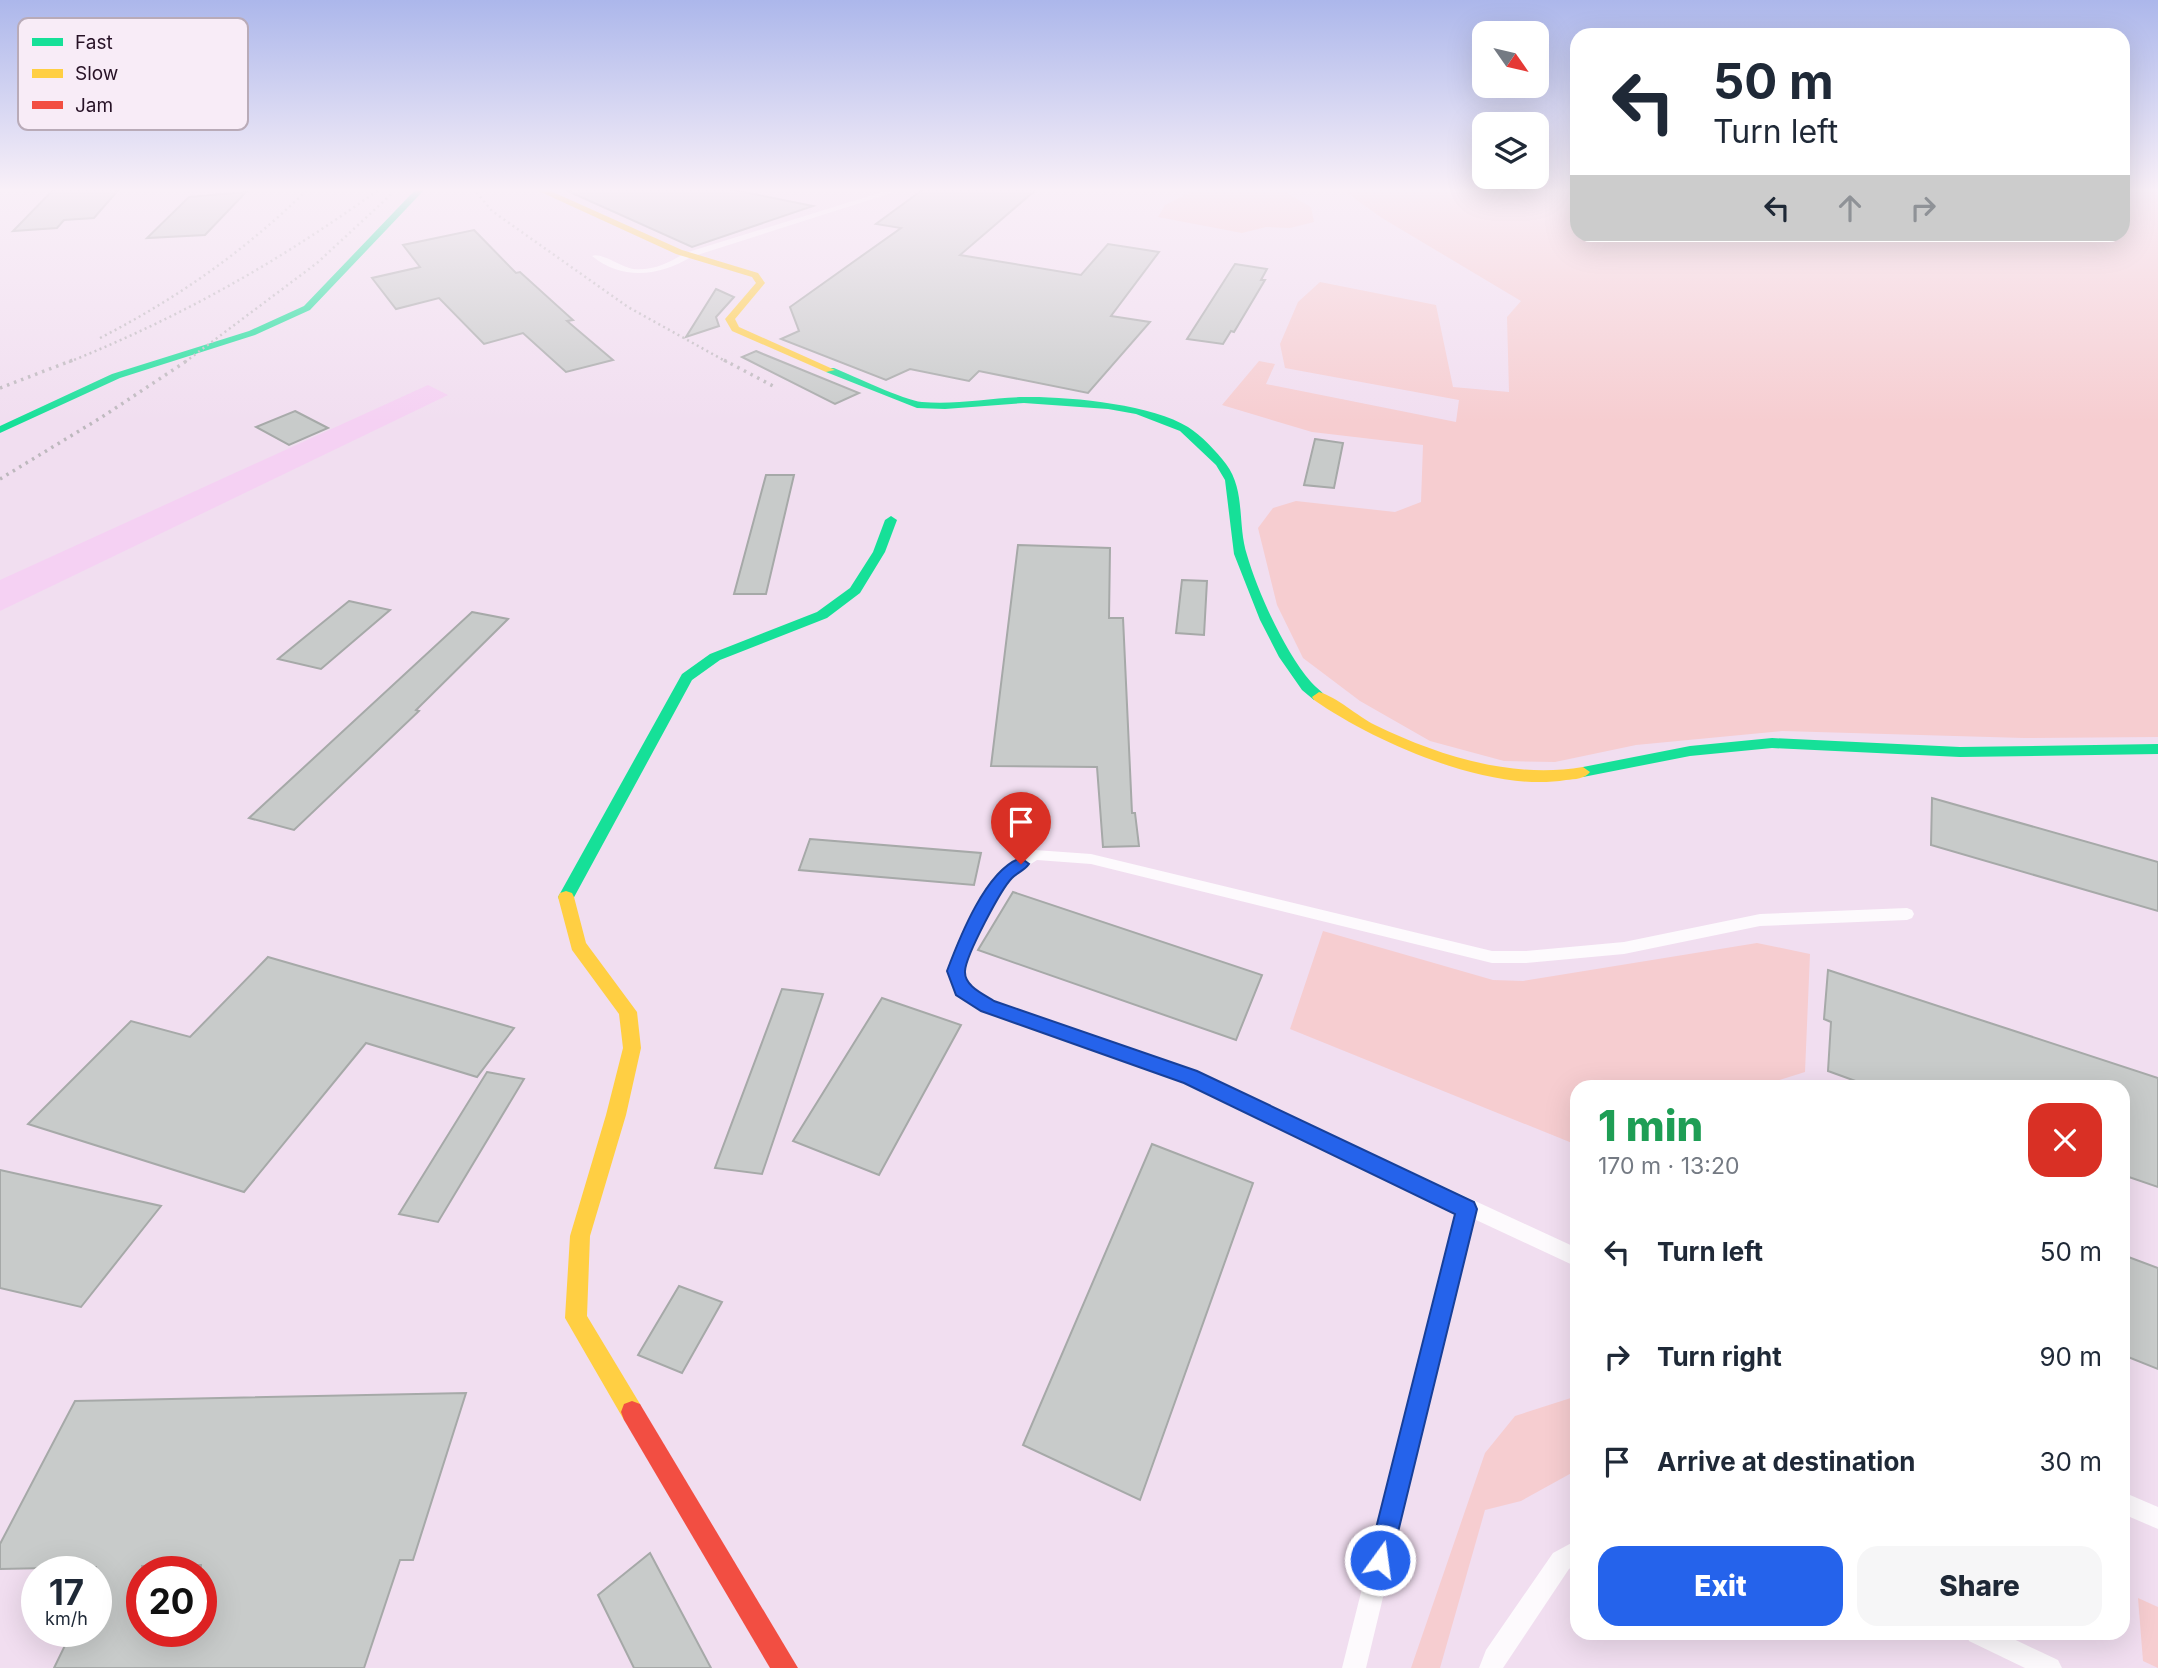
<!DOCTYPE html>
<meta charset="utf-8">
<style>
:root{--surface:#fff;--page:#f6f6f7;--text:#1f2937;--muted:#747a83;--accent:#2563eb}
body{margin:0;font-family:Inter,sans-serif;background:var(--page);color:var(--text);height:100vh;display:flex;flex-direction:column;font-size:26px;white-space:nowrap}
*{box-sizing:border-box;margin:0}
p{font-size:23px;color:var(--muted)}
.icon{flex:none;width:38px;height:38px;fill:none;stroke:currentColor;stroke-width:2;stroke-linecap:round;stroke-linejoin:round}
.map{position:relative;flex:1;overflow:hidden}
.side{position:absolute;left:1570px;top:1080px;width:560px;height:560px;display:flex;flex-direction:column;background:var(--surface);border-radius:21px;box-shadow:0 7px 28px #0002}
.side>*{flex:none}
.hud{position:absolute;left:1570px;top:28px;width:560px;height:214px;border-radius:21px;box-shadow:0 7px 28px #0002;background:#fff;color:var(--text);overflow:hidden}
.needle{width:46px;rotate:124deg}
.tools{position:absolute;left:1472px;top:21px;display:grid;gap:14px}
.tools a{display:grid;place-items:center;width:77px;height:77px;border-radius:14px;background:var(--surface);box-shadow:0 7px 28px #0002;font-size:35px}
.speed{position:absolute;left:21px;top:1556px;display:flex;gap:14px;font-size:35px;font-weight:700;text-align:center}
.speed>*{display:grid;place-content:center;width:91px;height:91px;border-radius:50%;background:var(--surface);box-shadow:0 7px 28px #0002;line-height:1}
.speed small{font-size:18px;font-weight:400}
.speed .limit{border:10px solid #d22;background:#fff;color:#111}
.pin{position:absolute;display:grid;place-items:center;width:60px;height:60px;color:#fff;margin:-72px -30px;border-radius:50% 50% 50% 0;rotate:-45deg;box-shadow:0 0 7px #0007}
.pin .icon{rotate:45deg}
.me{position:absolute;width:77px;margin:-38px;rotate:14deg;stroke-linejoin:round;filter:drop-shadow(0 0 5px #0008)}
.turn{display:flex;align-items:center;gap:24px;height:147px;padding:0 28px;font-size:32px}
.turn .icon{width:91px;height:91px;stroke-width:2.5}
.turn b{display:block;font-size:49px;line-height:60px}
.lanes{display:flex;align-items:center;height:66px;padding:0 28px;background:#0003;justify-content:center;gap:35px;direction:ltr}
.lanes .off{opacity:.35}
.round{display:grid;place-items:center;flex:none;width:74px;height:74px;border-radius:21px;background:var(--page)}
.head{display:flex;align-items:center;justify-content:space-between;height:119px;padding:0 28px}
h1{font-size:42px;font-weight:800;line-height:52px;color:#1e9e55}
.action{display:flex;gap:14px;margin-top:auto;padding:14px 28px}
.action a{flex:1;height:80px;border-radius:21px;background:var(--accent);color:#fff;font-size:28px;font-weight:800;line-height:80px;text-align:center}
.action a+a{background:var(--page);color:var(--text)}
ul{padding:0;list-style:none}
li{display:flex;align-items:center;gap:21px;height:105px;padding:0 28px}
li div{flex:1}
li b{display:block;font-size:26px}
li em{font-style:normal}
.map>svg:first-child{display:block}
.built{fill:#f5d1f3}
.green{fill:#f6cdd0}
.building{fill:#c8cbca;stroke:#a6a9a8;stroke-width:2;fill-rule:evenodd}
.lines{fill:none;stroke-linecap:round;stroke-linejoin:round}
.lane{fill:#fdfafd;fill-rule:evenodd}
.fast{fill:#16e098;fill-rule:evenodd}
.slow{fill:#ffcf43;fill-rule:evenodd}
.jam{fill:#f24e42;fill-rule:evenodd}
.rail-far1{stroke:#bdb8bd;stroke-width:2.5;stroke-dasharray:2 3.5;stroke-linecap:butt}
.rail{stroke:#bdb8bd;stroke-width:3.5;stroke-dasharray:2.5 5;stroke-linecap:butt}
.route{fill:#2563eb;stroke:#184099;stroke-width:2}
.key{fill:#f8ecf7;stroke:#b9abb8;stroke-width:2}
.key-label{font-size:19px;fill:#271226}
</style>
<div class="map">
<svg width="2158" height="1668" viewBox="0 0 2158 1668">
<rect width="100%" height="100%" fill="#f1def0"/>
<path class="built" d="M428 385 448 395 0 611V580Z"/>
<g class="green">
<path d="M1199 188H1278L1311 207 1314 222 1290 228 1266 227 1242 233 1158 217 1165 205Z"/>
<path d="M1340 188H1577V234H2123V188H2140L2158 194V737L2024 738 1782 731 1636 745 1555 762 1504 761 1430 741 1360 701 1303 658 1277 605 1258 528 1273 508 1296 501 1395 512 1421 502 1423 445 1312 432 1222 405 1259 361 1275 364 1266 384 1456 422 1459 400 1285 368 1280 344 1298 302 1320 282 1436 305 1453 387 1509 392 1507 317 1521 301 1382 218Z"/>
<path d="M1323 931 1493 980 1523 981 1757 943 1810 954 1805 1072 1757 1087H1577V1145L1290 1029Z"/>
<path d="M1577 1396V1470L1521 1501 1485 1510 1440 1668H1411L1485 1453 1515 1416Z"/>
<path d="M2138 1598 2158 1607V1668L2143 1661Z"/>
</g>
<g class="building">
<path d="M55 188H120L94 218 64 220 57 228 13 231Z"/>
<path d="M561 188H724L813 206 692 247Z"/>
<path d="M925 188H1038L960 255 1081 275 1108 244 1159 252 1111 316 1150 322 1088 393 979 371 969 381 910 369 886 380 781 339 799 331 790 307 901 228 876 224Z"/>
<path d="M246 192 205 235 147 238 189 197Z"/>
<path d="M474 230 516 273 520 272 573 320 567 321 613 360 566 372 523 333 484 344 439 298 396 309 372 278 420 267 403 245Z"/>
<path d="M1235 264 1267 269 1261 280H1265L1234 332 1231 331 1223 344 1187 339Z"/>
<path d="M716 289 734 297 716 317 719 326 686 337Z"/>
<path d="M756 351 763 354 859 393 835 404 742 357Z"/>
<path d="M295 411 328 428 289 445 256 427Z"/>
<path d="M1315 439 1343 443 1334 488 1304 485Z"/>
<path d="M766 475H794L766 594H734Z"/>
<path d="M1018 545 1110 548 1109 618H1123L1132 813H1135L1139 846 1103 847 1097 767 991 766Z"/>
<path d="M1182 580 1207 581 1204 635 1176 633Z"/>
<path d="M349 601 390 610 321 669 278 659Z"/>
<path d="M472 612 508 619 416 710 419 711 294 830 249 818Z"/>
<path d="M1932 798 2158 862V911L1931 845Z"/>
<path d="M810 839 981 853 974 885 799 870Z"/>
<path d="M1013 892 1262 975 1236 1040 978 950Z"/>
<path d="M268 957 514 1028 477 1077 366 1043 244 1192 28 1124 131 1021 190 1037Z"/>
<path d="M1828 970 2158 1078V1187L2123 1175V1087H1872L1828 1071 1831 1022 1824 1019Z"/>
<path d="M782 989 823 994 762 1174 715 1168Z"/>
<path d="M882 998 961 1025 879 1175 793 1141Z"/>
<path d="M487 1072 524 1079 438 1222 399 1214Z"/>
<path d="M1152 1144 1253 1183 1140 1500 1023 1445Z"/>
<path d="M0 1170 161 1206 81 1307 0 1288Z"/>
<path d="M2123 1255 2158 1268V1369L2123 1355Z"/>
<path d="M679 1286 722 1302 682 1373 638 1355Z"/>
<path d="M466 1393 413 1560H400L364 1668H54L72 1631H96V1567L0 1569V1544L75 1401ZM201 1565V1631H142V1566Z"/>
<path d="M650 1553 711 1668H634L598 1595Z"/>
</g>
<g class="lines">
<g class="lane">
<path d="M895 188H907L691 257C659 276 623 281 592 256 602 252 620 267 633 269 653 271 669 263 685 253Z"/>
<path d="M1035 850 1091 854 1492 951H1526L1624 942 1760 914 1907 908 1912 910 1914 914 1912 918 1907 920 1760 926 1624 954 1526 963H1492L1091 864 1037 860 1011 877 975 938 964 971 969 986 993 1001 1196 1072 1577 1248V1267L1474 1219 1366 1668H1342L1457 1211 1184 1082 981 1011 956 995 948 971 960 937 1001 869Z"/>
<path d="M2123 1492 2158 1507V1529L2123 1514Z"/>
<path d="M1577 1540V1564L1569 1569 1503 1668H1479L1486 1650 1553 1553Z"/>
<path d="M1966 1633H2001L2058 1660 2062 1668H2025L1969 1641Z"/>
</g>
<g class="fast">
<path d="M417 188H426L310 310 255 335 120 378 0 433V426L112 374 249 331 304 306Z"/>
<path d="M826 368H834C854 376 903 400 922 402 956 405 989 398 1023 397 1066 396 1152 404 1188 427 1201 435 1217 452 1226 464 1246 491 1237 524 1247 555 1258 593 1285 652 1311 682 1316 688 1322 691 1326 697L1324 700H1314L1302 690 1279 657 1260 620 1234 554 1225 480 1216 465 1180 431 1136 414 1108 409 1024 403 945 409 917 408 826 372Z"/>
<path d="M891 516 897 520 885 552 860 593 827 618 720 660 692 680 572 901H560L558 897 682 674 710 654 817 612 850 588 873 552 885 520Z"/>
<path d="M1772 738 1960 747 2158 744V754L1960 757 1772 748 1690 756 1583 777 1576 772 1583 767 1690 746Z"/>
</g>
<g class="slow">
<path d="M532 188H544L682 250 758 273 765 283 735 319 739 327 835 370 826 372 732 331 725 319 756 283 752 277 676 254Z"/>
<path d="M1319 692C1337 697 1357 716 1375 725 1439 756 1512 779 1583 767L1590 772C1585 779 1575 779 1566 780 1490 793 1376 743 1314 700L1312 697Z"/>
<path d="M566 891 572 893 574 897 586 943 637 1012 641 1048 626 1115 590 1236 587 1316 640 1404 643 1412 640 1420 632 1423 624 1420 565 1318 570 1236 606 1115 623 1048 619 1014 572 950 558 897 560 893Z"/>
</g>
<path class="jam" d="M632 1401 640 1404 798 1668H770L624 1420 621 1412 624 1404Z"/>
<g class="rail-far1">
<path d="M473 188 492 211 628 307 727 362"/>
<path d="M100 338C178 298 246 250 309 188"/>
<path d="M69 362C185 315 280 261 381 188"/>
<path d="M185 362 317 263 398 188"/>
</g>
<g class="rail">
<path d="M724 360 773 386"/>
<path d="M0 388 73 360"/>
<path d="M0 479 102 417 188 360"/>
</g>
</g>
<linearGradient id="sky" x2="0" y2="1"><stop stop-color="#acb7eb"/><stop offset="0.45" stop-color="#f9f0f8"/><stop offset="1" stop-color="#f9f0f8" stop-opacity="0"/></linearGradient>
<rect width="2158" height="422" fill="url(#sky)"/>
<path class="route" d="M1021 858 1029 864C1024 871 1018 872 1012 878 1001 889 966 955 965 971 964 986 983 994 994 1001L1197 1071 1474 1202 1477 1209 1389 1569 1380 1572 1372 1569 1368 1560 1455 1214 1184 1083 981 1011 956 995 947 971C959 939 986 869 1021 858Z"/>
<rect x="18" y="18" width="230" height="112" rx="10" class="key"/>
<rect x="32" y="38" width="31" height="8" fill="#16e098"/>
<rect x="32" y="69" width="31" height="9" fill="#ffcf43"/>
<rect x="32" y="101" width="31" height="8" fill="#f24e42"/>
<g class="key-label">
<text x="75" y="49">Fast</text>
<text x="75" y="80">Slow</text>
<text x="75" y="112">Jam</text>
</g>
</svg>
<div class="tools">
<a><svg class="needle" viewBox="-14 -14 28 28"><path d="M0-13l5 13h-10z" fill="#e53935"/><path d="M0 13l5-13h-10z" fill="#747a83"/></svg></a>
<a><svg class="icon" aria-label="layers" viewBox="0 0 24 24"><path d="M12 4l9 5-9 5-9-5zM3 14l9 5 9-5"/></svg></a>
</div>
<div class="speed"><div>17<small>km/h</small></div><div class="limit">20</div></div>
<div class="pin" style="left:1021px;top:864px;background:#d93025"><svg class="icon" aria-label="arrive" viewBox="0 0 24 24"><path d="M6 21V4h12l-3 4 3 4H6"/></svg></div>
<svg class="me" style="left:1380px;top:1560px" viewBox="-20 -20 40 40"><circle r="17" fill="#2563eb" stroke="#fff" stroke-width="3"/><path d="M0-11L8 9 0 5-8 9z" fill="#fff"/></svg>
<div class="hud">
<div class="turn"><svg class="icon" aria-label="left" viewBox="0 0 24 24"><path d="M17 20v-9H6M10 6l-5 5 5 5"/></svg><div><b>50 m</b>Turn left</div></div>
<div class="lanes"><svg class="icon" aria-label="left" viewBox="0 0 24 24"><path d="M17 20v-9H6M10 6l-5 5 5 5"/></svg><svg class="icon off" aria-label="ahead" viewBox="0 0 24 24"><path d="M12 20V5M6 11l6-6 6 6"/></svg><svg class="icon off" aria-label="right" viewBox="0 0 24 24"><path d="M7 20v-9h11M14 6l5 5-5 5"/></svg></div>
</div>
<section class="side">
<div class="head"><div><h1>1 min</h1><p>170 m · 13:20</p></div><a class="round" style="background:#d93025;color:#fff"><svg class="icon" aria-label="close" viewBox="0 0 24 24"><path d="M6 6l12 12M18 6L6 18"/></svg></a></div>
<ul>
<li><svg class="icon" aria-label="left" viewBox="0 0 24 24"><path d="M17 20v-9H6M10 6l-5 5 5 5"/></svg><div><b>Turn left</b></div><em>50 m</em></li>
<li><svg class="icon" aria-label="right" viewBox="0 0 24 24"><path d="M7 20v-9h11M14 6l5 5-5 5"/></svg><div><b>Turn right</b></div><em>90 m</em></li>
<li><svg class="icon" aria-label="arrive" viewBox="0 0 24 24"><path d="M6 21V4h12l-3 4 3 4H6"/></svg><div><b>Arrive at destination</b></div><em>30 m</em></li>
</ul>
<div class="action"><a>Exit</a><a>Share</a></div>
</section>
</div>
